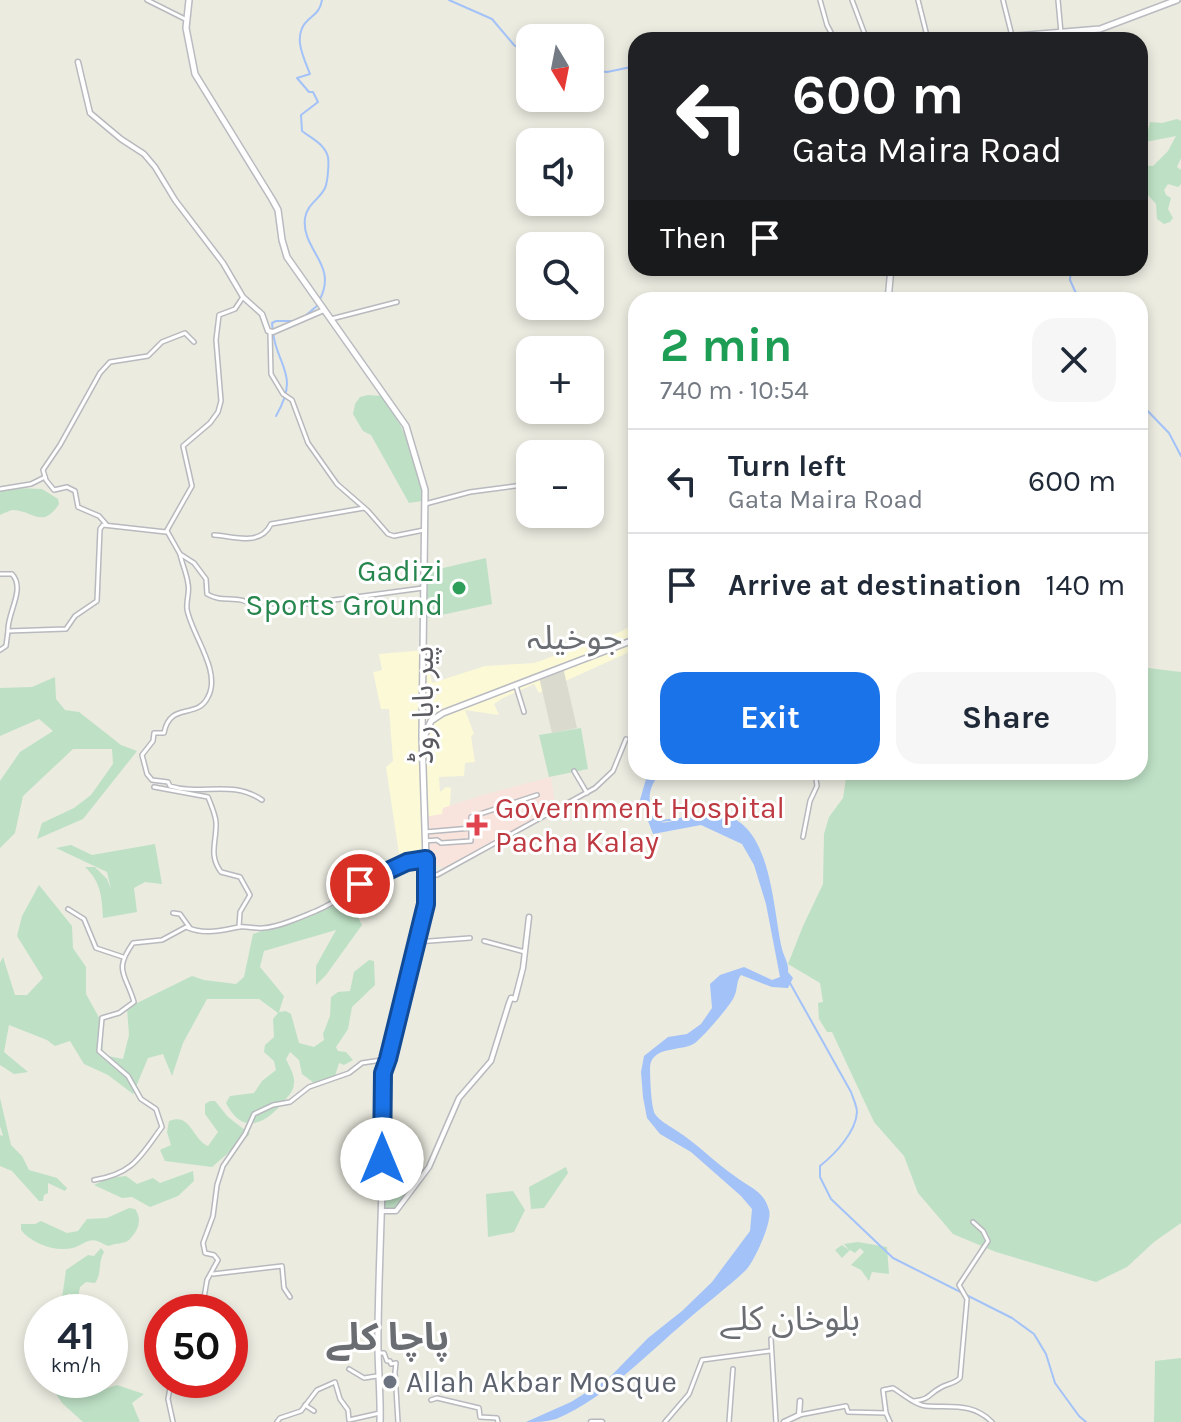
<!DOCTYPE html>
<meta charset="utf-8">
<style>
:root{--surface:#fff;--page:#f6f6f7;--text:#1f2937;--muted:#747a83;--line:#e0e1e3;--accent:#1a73e8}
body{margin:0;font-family:Karla,"Noto Sans Arabic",sans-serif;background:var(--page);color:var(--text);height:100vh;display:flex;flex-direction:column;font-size:30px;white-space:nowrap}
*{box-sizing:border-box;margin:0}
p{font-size:26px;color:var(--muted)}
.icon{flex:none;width:44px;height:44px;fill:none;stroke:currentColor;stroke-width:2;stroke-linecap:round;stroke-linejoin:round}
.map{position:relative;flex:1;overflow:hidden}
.details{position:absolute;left:628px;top:292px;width:520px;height:488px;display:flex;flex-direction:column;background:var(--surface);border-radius:24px;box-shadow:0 4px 12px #0003}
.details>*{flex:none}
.banner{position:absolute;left:628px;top:32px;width:520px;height:244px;border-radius:24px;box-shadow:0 4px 12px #0003;background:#202124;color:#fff;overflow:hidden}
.needle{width:52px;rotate:170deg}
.controls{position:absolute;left:516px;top:24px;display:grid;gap:16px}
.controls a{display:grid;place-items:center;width:88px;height:88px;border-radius:16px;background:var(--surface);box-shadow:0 4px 12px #0003;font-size:40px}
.speed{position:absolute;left:24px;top:1294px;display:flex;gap:16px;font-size:40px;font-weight:700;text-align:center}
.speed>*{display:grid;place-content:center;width:104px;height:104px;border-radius:50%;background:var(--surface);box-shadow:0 4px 12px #0003;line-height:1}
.speed small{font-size:20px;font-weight:400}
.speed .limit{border:12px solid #d22;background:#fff;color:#111}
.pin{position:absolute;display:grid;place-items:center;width:68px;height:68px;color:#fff;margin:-34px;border:4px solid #fff;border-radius:50%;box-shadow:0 2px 8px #0007}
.me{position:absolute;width:88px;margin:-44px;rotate:0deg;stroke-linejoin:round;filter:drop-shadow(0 0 6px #0008)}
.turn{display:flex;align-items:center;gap:28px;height:168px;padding:0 32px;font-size:36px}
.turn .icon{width:104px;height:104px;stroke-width:2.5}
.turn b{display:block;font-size:56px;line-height:68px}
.then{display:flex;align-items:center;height:76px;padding:0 32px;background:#0003;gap:16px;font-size:30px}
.round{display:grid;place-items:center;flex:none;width:84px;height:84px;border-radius:24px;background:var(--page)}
.overview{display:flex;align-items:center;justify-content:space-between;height:136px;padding:0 32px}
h1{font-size:48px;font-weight:700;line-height:60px;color:#1e9e55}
.button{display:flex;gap:16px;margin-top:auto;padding:16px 32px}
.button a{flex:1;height:92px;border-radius:24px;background:var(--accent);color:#fff;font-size:32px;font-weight:700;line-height:92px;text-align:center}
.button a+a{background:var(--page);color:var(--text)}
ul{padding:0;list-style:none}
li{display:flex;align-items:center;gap:24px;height:104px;padding:0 32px;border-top:2px solid var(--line)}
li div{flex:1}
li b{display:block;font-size:30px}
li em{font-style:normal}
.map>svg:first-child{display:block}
.commercial{fill:#fbf9d6}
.education{fill:#dbdacf}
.medical{fill:#f8e4dc}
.green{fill:#bee1c5}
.water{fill:#a3c2f8}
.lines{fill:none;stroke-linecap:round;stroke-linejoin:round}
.stream{stroke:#a3c2f8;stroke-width:2}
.minor-casing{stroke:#b8b9be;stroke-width:6}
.tertiary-casing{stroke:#b8b9be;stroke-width:7}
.secondary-casing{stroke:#b9bbc1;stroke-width:8}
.minor{stroke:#fff;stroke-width:3}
.tertiary{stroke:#fff;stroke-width:4}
.secondary{stroke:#fff;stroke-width:5}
.route-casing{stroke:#114b97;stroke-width:20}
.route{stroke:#1a73e8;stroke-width:14}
.leisure-dot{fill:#2e9e5b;stroke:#fff;stroke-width:3}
.health-dot{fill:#e0444e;stroke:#fff;stroke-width:3}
.worship-dot{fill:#6b7280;stroke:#fff;stroke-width:3}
.labels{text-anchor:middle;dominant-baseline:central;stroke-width:6;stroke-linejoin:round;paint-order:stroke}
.leisure-label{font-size:30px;fill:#27864d;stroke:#fff;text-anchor:end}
.street-label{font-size:30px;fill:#595b60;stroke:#fff}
.health-label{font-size:30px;fill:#be3a42;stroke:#fff;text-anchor:start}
.worship-label{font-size:30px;fill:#5b616d;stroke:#fff;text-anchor:start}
.quarter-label{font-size:34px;fill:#6a6d72;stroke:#fff}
.district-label{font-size:38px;font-weight:bold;fill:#6a6d72;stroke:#fff}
</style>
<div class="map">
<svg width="1181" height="1422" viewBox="0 0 1181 1422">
<rect width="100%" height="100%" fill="#ebebe0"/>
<path class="commercial" d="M636 623V649L539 693 534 684 503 698 494 704 499 715 465 710 474 734 471 736 475 762 465 763 464 776 439 777 440 792 446 787 451 788 449 819 435 847 399 854 386 767 393 761 389 709H381L373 672 382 670 379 654 425 650 432 683 485 666 534 663 620 632Z"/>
<path class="education" d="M563 667 577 728 552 733 539 677Z"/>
<path class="medical" d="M551 777 556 811 500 839 448 871 426 859 424 817 442 814 443 808 479 796Z"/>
<g class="green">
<path d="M1177 119 1181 121V158L1177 167 1181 170V184L1178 187 1168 184 1164 190 1166 195 1171 198 1168 209 1173 218 1170 222 1164 224 1157 219 1156 204 1148 195 1140 197V165L1153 166 1168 151 1176 136 1140 143V132L1148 130 1150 122 1162 123Z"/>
<path d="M368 395 383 396C401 421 423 470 422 501L409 503 371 435 363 431 353 414 355 404 360 397Z"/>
<path d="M15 488 42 489 58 499 59 504C42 530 33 510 12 510 11 510 2 514 0 515V491Z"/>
<path d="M486 558 492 604 428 618 426 572Z"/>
<path d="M1140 667 1181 672V1223L1154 1242 1127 1267 1096 1282 996 1252 953 1234 918 1193 904 1156 874 1122 832 1032H827L819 1019 818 1003 823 1002 820 983 788 964 803 926 823 884 824 834 829 817 843 798 847 772H1140Z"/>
<path d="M55 677 56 699 65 710 79 712 121 745 137 751 83 819 37 839 42 823 74 808 91 795 113 764 112 749H73L23 796 15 833 0 848V781L20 752 53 731 39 719 0 736V688L32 687Z"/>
<path d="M581 728 588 769 549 777 539 735Z"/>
<path d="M155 844 162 884 145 882 134 888 137 912 103 918C102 897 101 882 85 867H95L107 879 111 889 107 872 56 848 71 845 92 855Z"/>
<path d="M39 885 72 926 73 948 86 967V994L101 1021 103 1055 123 1059 129 1035 127 1008 192 976 204 980 236 984 244 977 253 934 352 900 353 908 362 925 326 975 316 985V966L336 930 264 951 260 967 284 996 279 1012 286 1011 291 1014 299 1043 314 1047 324 1040 323 1034 330 1016 331 997 338 992 350 991 354 972 369 960 374 961 375 985 352 1007 348 1029 336 1047 338 1051 346 1052 353 1060 344 1065 339 1063 335 1076 323 1082 314 1083 302 1074 299 1060 290 1052 286 1059C289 1066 295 1075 294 1083 294 1090 290 1094 285 1100 267 1123 243 1137 226 1103L230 1096 254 1093 262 1081 276 1070 274 1061 264 1052 265 1045 274 1037 273 1019 278 1013 259 999H207L183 1043 172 1076 163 1054 148 1058 133 1094 108 1075 84 1064 70 1041 55 1046 47 1040 9 1025 4 1052 28 1072 14 1074 0 1065V963L3 957 15 995H27L43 978 17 936 22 916Z"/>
<path d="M0 1098 11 1145 22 1156 29 1170 57 1178 67 1188 65 1191 48 1183V1193L44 1195 43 1201H39L12 1171 0 1166V1135L3 1136 0 1126Z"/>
<path d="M210 1101H215L228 1117 250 1134 212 1167 165 1161 160 1150 171 1145 167 1132 169 1121C191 1112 191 1138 208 1146L218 1132 205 1114V1104Z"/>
<path d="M566 1167 568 1173 544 1208 531 1209 529 1187Z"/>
<path d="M193 1171 194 1181 178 1196 150 1207 132 1197 122 1198 94 1185 109 1178 126 1176 137 1184 153 1178 160 1183Z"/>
<path d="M403 1173 408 1184 406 1188 411 1190 399 1209 382 1211V1175Z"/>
<path d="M513 1191 525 1210 514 1232 488 1237 486 1194Z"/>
<path d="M129 1208 135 1209C143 1220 138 1231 129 1240 124 1244 115 1243 109 1246 104 1245 101 1242 97 1241 88 1238 81 1246 73 1248 55 1252 32 1244 21 1230V1224H35L41 1221 67 1233 78 1231 87 1219 107 1218Z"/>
<path d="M858 1242 887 1247 889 1274 872 1272 869 1281 861 1270 851 1265 864 1252 860 1248 855 1253 850 1250 842 1258 835 1250 842 1245 849 1250 844 1244Z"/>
<path d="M101 1248 104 1252C98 1262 102 1274 95 1283L86 1282 80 1287 77 1302 69 1293 63 1307 61 1305 66 1270 88 1255 94 1256Z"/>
<path d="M1181 1358V1422H1154L1155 1361Z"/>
<path d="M47 1380 65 1390 87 1395 117 1385 144 1394 132 1403 140 1422H83L62 1403Z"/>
</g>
<path class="water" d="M648 772H661C647 788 645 806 660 822 669 824 675 819 683 817 696 813 715 813 727 816 772 829 773 911 782 949 784 957 789 963 788 972L793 978 788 988 772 987 741 975C736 981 738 989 734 997 730 1006 703 1037 695 1043 682 1052 652 1045 650 1067 650 1076 651 1107 655 1114 660 1121 668 1125 674 1129 698 1144 714 1162 736 1177 749 1187 764 1191 769 1210 773 1221 754 1262 746 1270 727 1288 705 1304 686 1321 645 1356 607 1397 556 1419 546 1422 536 1422 526 1422L571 1402 608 1379 648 1338 682 1311 712 1282 750 1231 752 1209 741 1196 691 1152 660 1134 647 1118 643 1097 641 1072 644 1056 668 1037 687 1034 701 1024 712 1008 710 984 720 975 744 967 772 980 780 977 766 904 754 865 742 844 701 825 653 834 640 800Z"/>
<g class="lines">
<g class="stream">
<path d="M449 0 492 19 514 45 530 56"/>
<path d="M590 70 607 72 636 66"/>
<path d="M1071 268 1070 280 1079 300"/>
<path d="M320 299C338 264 301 250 305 218 307 204 320 199 325 188 328 181 329 163 328 157 325 144 311 138 302 131L301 115 318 102 313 92H309L297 78 310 74C303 56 292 35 308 20 316 13 320 11 322 0"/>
<path d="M304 317 318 305"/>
<path d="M1140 403 1169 433 1181 456"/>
<path d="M276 416C302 371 274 367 272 323L276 321H294"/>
<path d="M660 821 677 819"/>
<path d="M790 983 851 1092C853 1098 857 1106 857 1112 856 1132 835 1154 820 1166V1177L831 1199 893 1258 1012 1318 1034 1334 1046 1354 1055 1383 1079 1416 1086 1422"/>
</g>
<g class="minor-casing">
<g id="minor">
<path d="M147 0 185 19"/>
<path d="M820 0 827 25 835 40"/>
<path d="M852 0 867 40"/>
<path d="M918 0 928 40"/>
<path d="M1003 0 1012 36"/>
<path d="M1058 0 1061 33"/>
<path d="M331 319 397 302"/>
<path d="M270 332 271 374 283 394 292 400 308 443 337 484 368 511 388 534 394 536 424 530"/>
<path d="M0 489 31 484 45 477"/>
<path d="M425 504 470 492 530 484"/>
<path d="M106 524 99 516 78 507 75 491 67 487 54 490 46 480 43 470 60 445 100 373 110 362 148 356 162 342 185 333 194 342"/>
<path d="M167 531 180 554 194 563 206 579 207 594C226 605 237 591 259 610L423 588"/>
<path d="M214 535C234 536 260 547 271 524L364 508"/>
<path d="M180 554C182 564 187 574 188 584 190 592 186 600 187 609 191 634 222 671 208 697 197 720 170 701 164 733H154L153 741 142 755 147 774 152 780 168 782 170 786C201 796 232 779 262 800"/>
<path d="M0 574H12C26 589 7 613 8 631"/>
<path d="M0 650 6 646 8 631 66 629 75 616 97 601 100 529 103 525 166 532 192 486 183 446 210 423 218 412 221 401 216 340 219 315 235 309 243 297"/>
<path d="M516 686 524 712"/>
<path d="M574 771 587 793"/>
<path d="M154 787 208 797C211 805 215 813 216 822 217 841 208 855 221 872L240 877 250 895 240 912 239 927"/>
<path d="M425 832 472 828"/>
<path d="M803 837 810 801 817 786 815 772"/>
<path d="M425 841 437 840 441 843 471 841V817L537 795"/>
<path d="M429 873 437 875 595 788 613 771 626 739"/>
<path d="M68 909 84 919 96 948 123 957"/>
<path d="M173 913 180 914 190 928"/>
<path d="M484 941 525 952"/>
<path d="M416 942 470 938"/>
<path d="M94 1180C133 1174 140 1157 162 1127L156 1109 141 1099 128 1076 99 1051 102 1018 119 1013 134 1002C126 974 113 971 133 943L162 940 186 927C205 935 218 931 239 927 247 926 255 929 263 928 280 927 301 917 316 911 357 893 378 866 426 859"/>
<path d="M213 1274 282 1266 284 1288 290 1297"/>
<path d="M206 1312 204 1298 207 1280 218 1260 214 1255 205 1253 203 1243 213 1216 217 1185 223 1166 245 1134 254 1114 273 1105 290 1102 309 1087 349 1073 362 1063 388 1059"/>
<path d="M771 1339 776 1422"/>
<path d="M379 1353H384L387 1361H390L391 1364 396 1363 395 1372 398 1422"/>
<path d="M162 1366V1380"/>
<path d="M349 1369 364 1378 377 1376"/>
<path d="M162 1380 170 1388 168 1399 173 1422"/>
<path d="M431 1400 437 1398 479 1408 480 1417 497 1418 498 1422"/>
<path d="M914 1401C931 1399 927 1395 940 1388 947 1383 953 1385 960 1378L967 1299 959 1285 988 1241 983 1231 973 1222"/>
<path d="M305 1405 314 1411"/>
<path d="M886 1413 890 1422"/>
<path d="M799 1415 846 1406 848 1412 886 1413 883 1390 893 1388C903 1394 915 1405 926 1406 951 1408 972 1402 992 1422"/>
<path d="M277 1422 280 1418 301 1411 317 1390 335 1382 340 1399 348 1410 349 1420 380 1413"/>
<path d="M665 1422 689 1394 702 1360 770 1351"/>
<path d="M729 1422 733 1369"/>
</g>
</g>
<g class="tertiary-casing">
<g id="tertiary">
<path d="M78 62 90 113 121 139 144 154 155 167 175 200 223 263 243 297 262 314 268 331 273 332 324 310"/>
<path d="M382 1211H396L429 1167 459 1098 491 1061 509 1003 511 998 515 999 523 968 529 917"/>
<path d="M591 1422H602"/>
<path d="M784 1422 799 1415 800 1401"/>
</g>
</g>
<g class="secondary-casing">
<g id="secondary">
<path d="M189 0 186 28 195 74 272 199 278 210 282 240 287 257 406 426 425 490 422 737 427 889 388 1059 383 1073C385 1159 379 1245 378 1330 377 1361 381 1391 380 1422"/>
<path d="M966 40 1100 29 1177 0"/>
<path d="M888 300 891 268"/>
<path d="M424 737 431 721 443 713 636 639"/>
</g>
</g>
<use href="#minor" class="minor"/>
<use href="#tertiary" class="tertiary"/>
<use href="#secondary" class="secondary"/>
</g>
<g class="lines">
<g class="route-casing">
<path id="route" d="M360 884 407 862 426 859V904L388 1059 383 1073 382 1159"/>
</g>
<use href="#route" class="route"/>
</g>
<circle class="leisure-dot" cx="459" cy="588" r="8"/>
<path class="health-dot" d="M473 813h8v8h8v8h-8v8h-8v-8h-8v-8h8z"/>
<circle class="worship-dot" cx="390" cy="1382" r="8"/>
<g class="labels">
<g class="leisure-label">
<text x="443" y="571">Gadizi<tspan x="443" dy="34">Sports Ground</tspan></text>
</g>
<g class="street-label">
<text transform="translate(423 705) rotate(-90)">پیر بابا روڈ</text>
</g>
<g class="health-label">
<text x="495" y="808">Government Hospital<tspan x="495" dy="34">Pacha Kalay</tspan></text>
</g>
<g class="worship-label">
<text x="406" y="1382">Allah Akbar Mosque</text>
</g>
<g class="quarter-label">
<text x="575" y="638">جوخیلہ</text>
<text x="790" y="1319">بلوخان كلے</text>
</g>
<g class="district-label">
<text x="388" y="1337">پاچا کلے</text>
</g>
</g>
</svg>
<div class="controls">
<a><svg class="needle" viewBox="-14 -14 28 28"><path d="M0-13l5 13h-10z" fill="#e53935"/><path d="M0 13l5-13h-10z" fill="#747a83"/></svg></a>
<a><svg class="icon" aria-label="sound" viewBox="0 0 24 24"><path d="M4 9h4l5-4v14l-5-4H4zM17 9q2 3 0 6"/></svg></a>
<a><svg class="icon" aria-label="search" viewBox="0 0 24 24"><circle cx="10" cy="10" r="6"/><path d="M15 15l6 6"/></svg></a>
<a>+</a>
<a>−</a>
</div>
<div class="speed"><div>41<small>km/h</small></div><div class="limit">50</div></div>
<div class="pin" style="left:360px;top:884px;background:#d93025"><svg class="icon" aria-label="arrive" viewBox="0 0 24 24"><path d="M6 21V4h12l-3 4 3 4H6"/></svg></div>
<svg class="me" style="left:382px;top:1159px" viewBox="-20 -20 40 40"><circle r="19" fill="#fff"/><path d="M0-13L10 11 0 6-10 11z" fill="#1a73e8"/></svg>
<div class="banner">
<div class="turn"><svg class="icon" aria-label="left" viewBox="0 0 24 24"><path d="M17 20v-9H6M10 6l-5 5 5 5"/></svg><div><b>600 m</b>Gata Maira Road</div></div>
<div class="then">Then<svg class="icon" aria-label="arrive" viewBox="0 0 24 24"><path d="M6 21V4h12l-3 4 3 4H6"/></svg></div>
</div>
<section class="details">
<div class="overview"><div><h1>2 min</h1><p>740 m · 10:54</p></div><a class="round"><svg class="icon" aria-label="close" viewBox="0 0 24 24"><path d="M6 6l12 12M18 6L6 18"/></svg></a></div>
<ul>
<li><svg class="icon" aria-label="left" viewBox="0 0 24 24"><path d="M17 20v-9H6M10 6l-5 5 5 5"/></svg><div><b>Turn left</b><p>Gata Maira Road</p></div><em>600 m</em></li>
<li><svg class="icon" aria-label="arrive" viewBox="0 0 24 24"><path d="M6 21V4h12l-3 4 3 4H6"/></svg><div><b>Arrive at destination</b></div><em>140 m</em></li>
</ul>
<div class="button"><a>Exit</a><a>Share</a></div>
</section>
</div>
